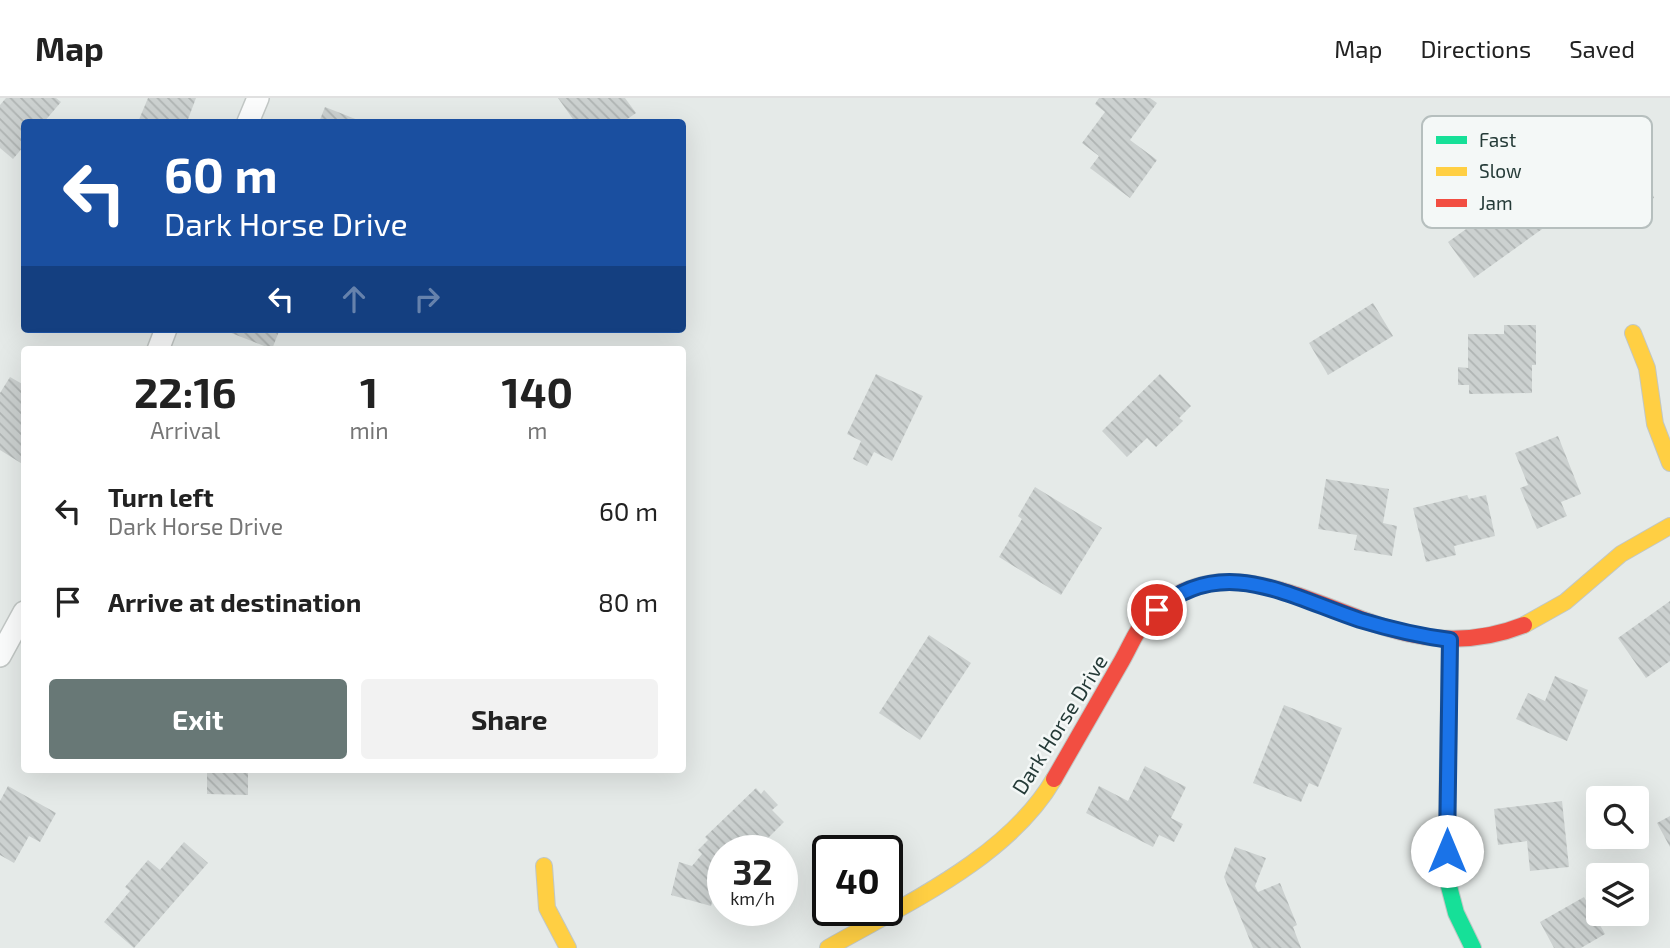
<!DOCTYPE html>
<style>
:root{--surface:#fff;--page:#f2f2f2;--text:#222;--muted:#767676;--line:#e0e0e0;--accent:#687876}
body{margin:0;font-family:"Exo 2",sans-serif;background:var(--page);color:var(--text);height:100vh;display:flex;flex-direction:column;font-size:26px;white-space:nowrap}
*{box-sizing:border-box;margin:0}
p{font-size:23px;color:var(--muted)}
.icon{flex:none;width:38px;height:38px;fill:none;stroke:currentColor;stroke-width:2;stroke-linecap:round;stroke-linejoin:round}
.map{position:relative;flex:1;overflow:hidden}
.sheet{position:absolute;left:21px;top:248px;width:665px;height:427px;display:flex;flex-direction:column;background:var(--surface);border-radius:7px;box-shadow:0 7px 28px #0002}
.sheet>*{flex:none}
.top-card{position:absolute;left:21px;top:21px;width:665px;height:214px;border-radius:7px;box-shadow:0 7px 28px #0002;background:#1a4fa0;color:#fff;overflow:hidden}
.tools{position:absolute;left:1586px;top:688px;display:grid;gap:14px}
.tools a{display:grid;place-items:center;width:63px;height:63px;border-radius:7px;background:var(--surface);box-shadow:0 7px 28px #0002;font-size:35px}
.speed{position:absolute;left:707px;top:737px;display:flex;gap:14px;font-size:35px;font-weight:700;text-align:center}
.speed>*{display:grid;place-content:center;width:91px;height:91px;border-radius:50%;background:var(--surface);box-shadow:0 7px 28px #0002;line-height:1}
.speed small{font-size:18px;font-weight:400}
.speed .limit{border:4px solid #111;border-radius:10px;background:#fff;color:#111}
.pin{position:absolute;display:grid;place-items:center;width:60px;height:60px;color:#fff;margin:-30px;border:4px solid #fff;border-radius:50%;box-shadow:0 2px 7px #0007}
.me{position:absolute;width:77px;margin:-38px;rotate:0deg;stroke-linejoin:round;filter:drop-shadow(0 0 5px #0008)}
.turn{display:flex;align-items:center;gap:24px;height:147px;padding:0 28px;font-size:32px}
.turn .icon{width:91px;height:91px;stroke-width:2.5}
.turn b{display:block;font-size:49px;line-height:60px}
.lanes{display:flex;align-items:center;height:66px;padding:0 28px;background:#0003;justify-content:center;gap:35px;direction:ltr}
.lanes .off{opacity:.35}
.eta{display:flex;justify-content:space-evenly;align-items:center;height:119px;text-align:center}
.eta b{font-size:42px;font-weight:700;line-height:49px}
.button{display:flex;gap:14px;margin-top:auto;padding:14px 28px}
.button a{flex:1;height:80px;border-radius:7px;background:var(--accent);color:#fff;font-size:28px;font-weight:700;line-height:80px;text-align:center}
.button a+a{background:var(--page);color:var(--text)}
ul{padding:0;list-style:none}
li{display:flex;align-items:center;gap:21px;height:91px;padding:0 28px}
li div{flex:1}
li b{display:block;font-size:26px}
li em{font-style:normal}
header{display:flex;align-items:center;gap:42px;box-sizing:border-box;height:98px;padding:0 35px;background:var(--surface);border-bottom:2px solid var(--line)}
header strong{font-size:33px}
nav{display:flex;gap:38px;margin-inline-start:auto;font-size:24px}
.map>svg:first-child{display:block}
.building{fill:url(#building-back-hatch)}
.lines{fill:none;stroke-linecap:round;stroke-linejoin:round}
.street-casing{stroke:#c2c7c5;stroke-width:24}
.fast-casing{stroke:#c1c7c5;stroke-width:18}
.slow-casing{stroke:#c1c7c5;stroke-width:18}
.jam-casing{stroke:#c1c7c5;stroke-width:18}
.street{stroke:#fbfcfc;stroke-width:21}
.fast{stroke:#16e098;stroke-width:16}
.slow{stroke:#ffcf43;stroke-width:16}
.jam{stroke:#f24e42;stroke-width:16}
.route-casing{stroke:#114b97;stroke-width:18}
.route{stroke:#1a73e8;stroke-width:12}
.labels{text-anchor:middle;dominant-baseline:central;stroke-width:5;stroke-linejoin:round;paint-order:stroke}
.street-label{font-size:21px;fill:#253b38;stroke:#f4f8f7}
.key{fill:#f4f8f7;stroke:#b6bfbe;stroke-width:2}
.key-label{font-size:19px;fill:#253b38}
</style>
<header>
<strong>Map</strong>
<nav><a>Map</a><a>Directions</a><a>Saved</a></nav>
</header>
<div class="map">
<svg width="1670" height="850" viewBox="0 0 1670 850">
<defs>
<pattern id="building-back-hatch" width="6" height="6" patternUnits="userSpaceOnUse" patternTransform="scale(1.75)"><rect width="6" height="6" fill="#ccd1d0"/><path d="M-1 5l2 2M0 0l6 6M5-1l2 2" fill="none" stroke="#afb4b3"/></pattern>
</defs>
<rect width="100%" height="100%" fill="#e5eae8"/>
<g class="building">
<path d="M6 0H56L61 4 44 24H24V48L13 61 0 50V7Z"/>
<path d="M148 0H196L187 24H138Z"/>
<path d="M558 0H625L636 15 623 24H575Z"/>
<path d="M1099 0H1150L1157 5 1130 42 1157 62 1130 100 1090 70 1099 58 1082 45 1105 14 1095 6Z"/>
<path d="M325 9 363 24H319Z"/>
<path d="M1639 61 1654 100 1586 126 1572 87Z"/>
<path d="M1526 88 1552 124 1474 180 1448 144Z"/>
<path d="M1373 205 1393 238 1328 277 1309 245Z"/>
<path d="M1504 227H1536V267H1532V295L1469 296V287H1458V269L1468 270V236H1504Z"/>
<path d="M221 231H280L272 251Z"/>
<path d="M876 276 923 298 892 363 874 354 867 368 853 361 861 343 847 336Z"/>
<path d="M1160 276 1191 308 1179 320 1183 323 1156 349 1147 340 1127 359 1102 333Z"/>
<path d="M10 279 24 287V328L23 331 24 332V367L0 352V295Z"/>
<path d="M1558 338 1581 396 1561 404 1567 418 1537 431 1520 390 1528 387 1515 355Z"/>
<path d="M1326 381 1389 391 1383 425 1397 428 1392 458 1354 452 1357 437 1318 431Z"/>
<path d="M1035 389 1102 430 1061 497 999 459 1022 421 1018 418Z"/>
<path d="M1467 397 1469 401 1486 397 1495 438 1454 448 1456 457 1426 464 1413 410Z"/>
<path d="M1670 503V563L1646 580 1618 540Z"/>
<path d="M929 537 971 565 920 642 879 615Z"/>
<path d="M1555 578 1588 592 1567 643 1516 621 1528 595 1545 603Z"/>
<path d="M1284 607 1342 630 1318 689 1309 685 1301 704 1253 685Z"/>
<path d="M1145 668 1186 689 1171 720 1183 726 1174 744 1159 737 1153 749 1086 715 1099 688 1128 703Z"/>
<path d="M207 672H248V697L207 696Z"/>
<path d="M8 688 56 715 40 744 29 738 14 765 0 757V703Z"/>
<path d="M756 690 761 696 764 692 778 707 772 712 784 724 761 747 766 752H723V777L718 780 711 808 671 797 679 764 692 768 702 756 698 752 708 742 705 739Z"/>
<path d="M1562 703 1569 769 1530 773 1527 743 1498 747 1494 711Z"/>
<path d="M1670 718V749L1657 725Z"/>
<path d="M184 744 208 765 134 850 104 824 130 793 125 789 148 762 160 772Z"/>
<path d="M1235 749 1266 760 1255 788 1258 794 1280 785 1297 827 1293 829 1301 850H1253L1224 779Z"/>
<path d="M1584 799 1605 836 1581 850H1554L1540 824Z"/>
</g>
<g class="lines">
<g class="street-casing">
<g id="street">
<path d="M248 24 258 0"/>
<path d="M158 252 166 231"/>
<path d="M0 558 24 514"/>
</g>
</g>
<g class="fast-casing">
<path id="fast" d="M1450 542 1446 777 1456 815 1473 850"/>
</g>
<g class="slow-casing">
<g id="slow">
<path d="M1633 235 1647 270 1655 326 1670 365"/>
<path d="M1524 527 1565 504 1621 456 1670 428"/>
<path d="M544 768 547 810 568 850"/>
<path d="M828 850C905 806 1008 760 1054 681"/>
</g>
</g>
<g class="jam-casing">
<path id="jam" d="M1054 681C1076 642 1098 604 1120 566 1129 551 1136 532 1147 520 1224 437 1329 521 1415 537 1452 544 1489 541 1524 527"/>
</g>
<use href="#street" class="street"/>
<use href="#fast" class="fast"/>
<use href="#slow" class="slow"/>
<use href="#jam" class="jam"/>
</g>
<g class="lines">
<g class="route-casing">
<path id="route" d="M1157 512C1223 455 1290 499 1360 522 1390 531 1419 538 1450 542L1447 753"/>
</g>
<use href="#route" class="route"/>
</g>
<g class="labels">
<g class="street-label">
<text transform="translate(1059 626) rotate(-58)">Dark Horse Drive</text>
</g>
</g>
<rect x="1422" y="18" width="230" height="112" rx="10" class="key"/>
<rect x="1436" y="38" width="31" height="8" fill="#16e098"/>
<rect x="1436" y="69" width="31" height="9" fill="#ffcf43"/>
<rect x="1436" y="101" width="31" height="8" fill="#f24e42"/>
<g class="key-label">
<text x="1479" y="49">Fast</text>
<text x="1479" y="80">Slow</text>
<text x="1479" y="112">Jam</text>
</g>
</svg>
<div class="tools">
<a><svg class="icon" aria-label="search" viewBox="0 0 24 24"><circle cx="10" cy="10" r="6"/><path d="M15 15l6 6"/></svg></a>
<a><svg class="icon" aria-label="layers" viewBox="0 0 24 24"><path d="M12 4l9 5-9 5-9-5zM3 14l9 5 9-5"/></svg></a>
</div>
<div class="speed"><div>32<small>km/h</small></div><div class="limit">40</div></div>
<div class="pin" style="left:1157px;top:512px;background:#d93025"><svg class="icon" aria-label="arrive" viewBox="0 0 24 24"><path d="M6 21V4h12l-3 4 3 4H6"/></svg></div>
<svg class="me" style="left:1447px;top:753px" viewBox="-20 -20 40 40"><circle r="19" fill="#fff"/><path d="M0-13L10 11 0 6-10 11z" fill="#1a73e8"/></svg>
<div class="top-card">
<div class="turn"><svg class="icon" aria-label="left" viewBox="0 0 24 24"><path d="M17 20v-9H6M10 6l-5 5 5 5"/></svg><div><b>60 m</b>Dark Horse Drive</div></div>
<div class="lanes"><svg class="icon" aria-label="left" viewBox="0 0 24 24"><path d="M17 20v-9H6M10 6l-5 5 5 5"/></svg><svg class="icon off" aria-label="ahead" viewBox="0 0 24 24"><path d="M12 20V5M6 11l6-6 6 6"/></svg><svg class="icon off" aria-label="right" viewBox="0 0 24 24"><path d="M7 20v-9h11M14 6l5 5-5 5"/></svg></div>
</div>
<section class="sheet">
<div class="eta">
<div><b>22:16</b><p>Arrival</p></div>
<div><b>1</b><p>min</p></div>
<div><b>140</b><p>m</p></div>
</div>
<ul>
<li><svg class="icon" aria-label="left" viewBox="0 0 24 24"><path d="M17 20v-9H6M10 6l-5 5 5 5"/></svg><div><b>Turn left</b><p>Dark Horse Drive</p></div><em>60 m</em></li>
<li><svg class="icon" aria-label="arrive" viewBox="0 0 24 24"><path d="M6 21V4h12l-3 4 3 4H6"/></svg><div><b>Arrive at destination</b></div><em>80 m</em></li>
</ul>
<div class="button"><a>Exit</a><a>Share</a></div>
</section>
</div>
